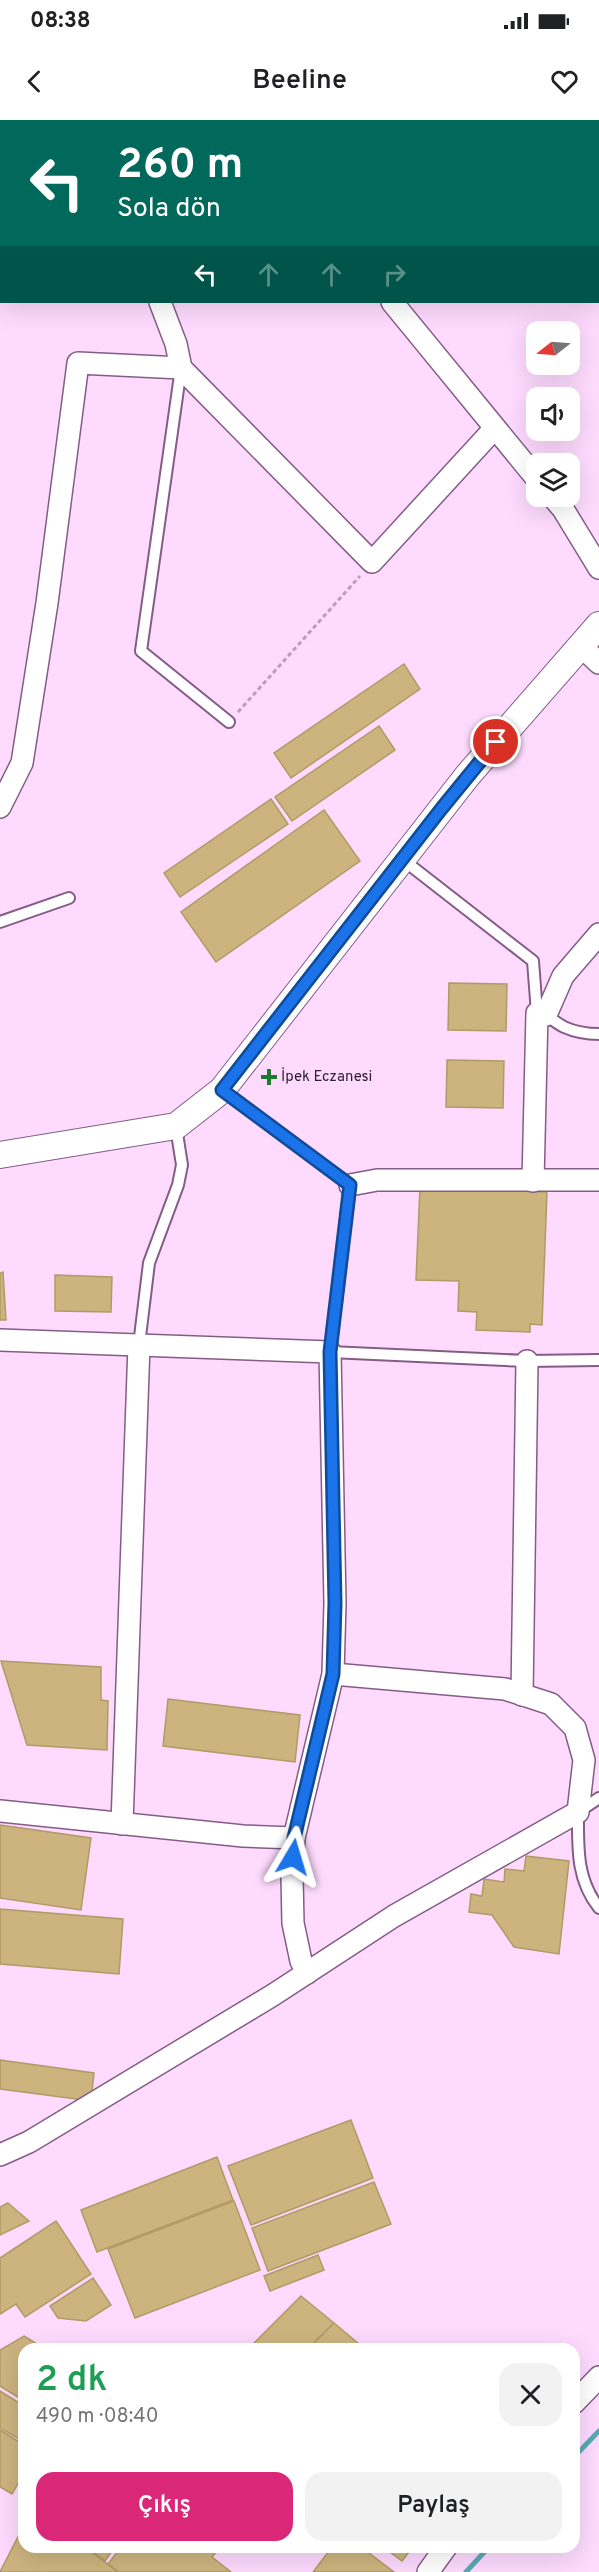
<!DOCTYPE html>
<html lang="tr">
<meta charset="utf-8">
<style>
:root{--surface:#fff;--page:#f2f2f2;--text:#202124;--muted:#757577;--accent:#db2777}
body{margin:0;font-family:Overpass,sans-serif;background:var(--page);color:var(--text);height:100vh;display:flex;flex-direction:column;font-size:22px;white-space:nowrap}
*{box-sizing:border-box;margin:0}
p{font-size:20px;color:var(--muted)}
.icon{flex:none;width:33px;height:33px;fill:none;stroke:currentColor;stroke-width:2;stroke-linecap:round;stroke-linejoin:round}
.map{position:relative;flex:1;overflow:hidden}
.panel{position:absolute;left:18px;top:2223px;width:562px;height:210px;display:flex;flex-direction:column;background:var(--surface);border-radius:18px;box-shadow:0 6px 24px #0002}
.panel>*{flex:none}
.banner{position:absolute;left:0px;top:0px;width:600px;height:183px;box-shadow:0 6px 24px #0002;background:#00695c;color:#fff;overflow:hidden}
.needle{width:39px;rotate:253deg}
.buttons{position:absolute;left:526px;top:201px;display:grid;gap:12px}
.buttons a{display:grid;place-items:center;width:54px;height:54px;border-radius:12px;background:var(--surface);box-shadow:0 6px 24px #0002;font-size:30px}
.pin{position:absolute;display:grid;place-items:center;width:51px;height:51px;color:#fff;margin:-26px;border:3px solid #fff;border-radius:50%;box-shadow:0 2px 6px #0007}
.me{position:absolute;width:66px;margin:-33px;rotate:7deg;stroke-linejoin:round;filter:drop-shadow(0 0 4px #0008)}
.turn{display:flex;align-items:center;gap:21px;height:126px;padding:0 18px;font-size:27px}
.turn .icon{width:78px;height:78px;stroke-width:2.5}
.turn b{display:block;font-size:42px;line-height:51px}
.lanes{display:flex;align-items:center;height:57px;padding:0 18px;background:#0003;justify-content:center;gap:30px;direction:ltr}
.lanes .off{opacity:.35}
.round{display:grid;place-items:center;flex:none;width:63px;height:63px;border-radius:18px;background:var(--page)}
.overview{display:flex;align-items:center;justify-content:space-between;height:102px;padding:0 18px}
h1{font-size:36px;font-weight:600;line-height:45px;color:#1e9e55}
.cta{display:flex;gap:12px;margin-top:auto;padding:12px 18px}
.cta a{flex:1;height:69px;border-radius:18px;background:var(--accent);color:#fff;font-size:24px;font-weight:600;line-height:69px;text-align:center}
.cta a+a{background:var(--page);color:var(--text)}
.status{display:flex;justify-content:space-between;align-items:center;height:42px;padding:0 30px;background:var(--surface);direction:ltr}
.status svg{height:16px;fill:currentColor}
header{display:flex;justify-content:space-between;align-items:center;height:78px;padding:0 18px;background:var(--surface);font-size:27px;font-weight:600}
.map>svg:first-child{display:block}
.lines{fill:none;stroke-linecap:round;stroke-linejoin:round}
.stream{stroke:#58aab4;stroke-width:5}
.building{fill:#cdb37e;stroke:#b29a65;stroke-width:1.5}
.service-casing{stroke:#835d85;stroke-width:14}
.minor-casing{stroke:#835d85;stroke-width:24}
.tertiary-casing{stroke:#835d85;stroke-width:28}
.path{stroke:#bb9dbb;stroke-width:3;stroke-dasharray:4.5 3;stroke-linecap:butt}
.service{stroke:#fff;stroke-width:10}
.minor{stroke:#fff;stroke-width:21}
.tertiary{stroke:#fff;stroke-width:26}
.route-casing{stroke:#114b97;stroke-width:15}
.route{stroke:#1a73e8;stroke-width:10}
.poi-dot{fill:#1d7b2c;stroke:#fddafe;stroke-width:2}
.labels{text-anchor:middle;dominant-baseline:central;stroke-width:4.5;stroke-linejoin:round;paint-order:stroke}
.poi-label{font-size:15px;fill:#2e1d2e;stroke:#fddafe;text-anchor:start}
</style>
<div class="status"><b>08:38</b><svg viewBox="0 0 49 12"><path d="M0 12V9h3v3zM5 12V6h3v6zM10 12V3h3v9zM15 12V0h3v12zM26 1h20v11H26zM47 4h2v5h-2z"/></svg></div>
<header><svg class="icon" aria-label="back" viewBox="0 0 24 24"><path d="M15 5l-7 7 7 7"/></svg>Beeline<svg class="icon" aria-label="heart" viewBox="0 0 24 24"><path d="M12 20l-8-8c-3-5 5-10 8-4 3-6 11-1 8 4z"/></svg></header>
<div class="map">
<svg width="599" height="2452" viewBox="0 0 599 2452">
<rect width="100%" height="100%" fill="#fddafe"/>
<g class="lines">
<g class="stream">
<path d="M574 2337 599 2311"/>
<path d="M466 2452 489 2427"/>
</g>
</g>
<g class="building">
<path d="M404 544 420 569 291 658 274 633Z"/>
<path d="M379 606 395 630 292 701 275 677Z"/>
<path d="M271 679 288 704 180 777 164 753Z"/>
<path d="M324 690 360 741 216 842 181 792Z"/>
<path d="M449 863 507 864 506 911 448 910Z"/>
<path d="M447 940 504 941 503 988 446 987Z"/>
<path d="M420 1067 547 1072 542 1205 530 1204V1212L476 1210 477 1192 458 1191 459 1161 416 1160Z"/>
<path d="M3 1152 6 1200H0V1153Z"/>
<path d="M55 1155 112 1157 111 1192 55 1191Z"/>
<path d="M1 1541 101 1547V1580L108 1581 107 1630 27 1625Z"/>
<path d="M168 1579 300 1595 295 1642 163 1626Z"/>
<path d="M0 1705 91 1718 81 1790 0 1778Z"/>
<path d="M526 1736 569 1741 559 1834 514 1827 492 1795 469 1792 471 1774 482 1776 484 1759 504 1762 505 1749 524 1751Z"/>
<path d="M0 1789 123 1799 119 1854 0 1844Z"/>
<path d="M0 1940 94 1953 91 1981 0 1969Z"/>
<path d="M351 2000 373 2058 251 2105 228 2046Z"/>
<path d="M217 2037 233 2080 97 2132 81 2090Z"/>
<path d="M374 2062 391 2104 268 2151 252 2108Z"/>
<path d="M234 2081 260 2150 135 2198 108 2129Z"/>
<path d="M8 2083 29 2101 0 2115V2087Z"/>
<path d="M56 2101 91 2154 25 2197 16 2184 0 2194V2138Z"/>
<path d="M318 2135 324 2150 270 2171 264 2156Z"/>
<path d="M93 2158 111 2185 86 2201 58 2198 50 2186Z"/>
<path d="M301 2176 334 2203 308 2229H248Z"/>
<path d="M334 2203 365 2229H308Z"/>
<path d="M24 2216 45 2229H24V2281L0 2266V2230Z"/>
<path d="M0 2271 24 2286V2322L0 2308Z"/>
<path d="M0 2310 24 2325V2353L12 2374 0 2367Z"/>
<path d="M24 2405V2427H85L118 2452H0Z"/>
<path d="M86 2427H115L105 2441Z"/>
<path d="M121 2427H210L216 2432 212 2437 231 2452H119L108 2444Z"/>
<path d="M332 2427H361L394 2452H313Z"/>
<path d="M383 2427H413L402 2441Z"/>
</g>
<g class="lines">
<g class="service-casing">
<g id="service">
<path d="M181 248 141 531 229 602"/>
<path d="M402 739 533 841 537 893C549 895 554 902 564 907 575 912 588 914 599 914"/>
<path d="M0 802 69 778"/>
<path d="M222 970 350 1065 330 1232 527 1241 599 1240"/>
<path d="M139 1225 149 1143 178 1065 182 1045 176 1007"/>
<path d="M599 1678 578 1692C578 1727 576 1759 599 1788"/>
</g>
</g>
<g class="minor-casing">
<g id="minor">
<path d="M48 0 49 2"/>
<path d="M377 2 379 0"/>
<path d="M0 119H2"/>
<path d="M160 182 176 224 181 248 372 442 494 309"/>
<path d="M392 182 537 359"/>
<path d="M552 376 563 389 599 448"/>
<path d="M581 526 599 543"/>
<path d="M0 687 22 643 47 483 78 243 181 248"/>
<path d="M546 895 563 856 599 814"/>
<path d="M533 1061 537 893"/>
<path d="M350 1065 377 1060H599"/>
<path d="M0 1220 330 1232 335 1483 333 1554 294 1718 292 1757 293 1803 301 1841 307 1853"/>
<path d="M522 1575 527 1241"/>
<path d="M0 1691 243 1716 294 1718"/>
<path d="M122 1704 139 1225"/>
<path d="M0 2035 29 2022 273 1875 394 1796 578 1692 584 1640 575 1608 551 1584 505 1569 333 1554"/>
<path d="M574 2283 599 2257"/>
<path d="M428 2452 446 2427"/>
</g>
</g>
<g class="tertiary-casing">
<path id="tertiary" d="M0 1035 176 1006 222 970 468 655 599 505"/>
</g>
<path class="path" d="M238 592 360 456"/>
<use href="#service" class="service"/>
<use href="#minor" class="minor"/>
<use href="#tertiary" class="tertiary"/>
</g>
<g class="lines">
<g class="route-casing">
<path id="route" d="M293 1737 294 1718 333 1554 335 1483 330 1232 350 1065 222 970 442 688 496 622"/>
</g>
<use href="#route" class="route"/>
</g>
<path class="poi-dot" d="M266 948h6v6h6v6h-6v6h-6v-6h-6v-6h6z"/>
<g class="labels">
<g class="poi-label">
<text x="281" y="957">İpek Eczanesi</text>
</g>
</g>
</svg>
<div class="buttons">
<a><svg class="needle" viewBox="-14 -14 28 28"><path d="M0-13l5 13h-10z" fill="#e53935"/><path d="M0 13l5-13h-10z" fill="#757577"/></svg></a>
<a><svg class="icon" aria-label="sound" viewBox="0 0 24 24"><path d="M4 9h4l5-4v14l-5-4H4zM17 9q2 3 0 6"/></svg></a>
<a><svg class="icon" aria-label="layers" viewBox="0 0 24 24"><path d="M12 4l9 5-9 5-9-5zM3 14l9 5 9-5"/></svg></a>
</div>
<div class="pin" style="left:496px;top:622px;background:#d93025"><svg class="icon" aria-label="arrive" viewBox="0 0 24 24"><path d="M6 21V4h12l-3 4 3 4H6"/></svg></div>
<svg class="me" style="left:293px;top:1737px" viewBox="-20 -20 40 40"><path d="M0-17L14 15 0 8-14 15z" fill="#1a73e8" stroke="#fff" stroke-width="4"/></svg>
<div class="banner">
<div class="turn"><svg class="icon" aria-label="left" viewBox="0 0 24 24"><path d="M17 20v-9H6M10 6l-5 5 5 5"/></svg><div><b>260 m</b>Sola dön</div></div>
<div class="lanes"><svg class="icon" aria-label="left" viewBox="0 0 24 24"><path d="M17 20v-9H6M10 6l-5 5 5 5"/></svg><svg class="icon off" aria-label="ahead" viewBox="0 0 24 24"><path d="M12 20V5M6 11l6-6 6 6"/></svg><svg class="icon off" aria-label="ahead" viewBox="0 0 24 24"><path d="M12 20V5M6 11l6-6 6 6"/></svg><svg class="icon off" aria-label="right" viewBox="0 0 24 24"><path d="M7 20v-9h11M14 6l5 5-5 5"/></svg></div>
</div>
<section class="panel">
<div class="overview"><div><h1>2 dk</h1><p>490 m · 08:40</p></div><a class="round"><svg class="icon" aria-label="close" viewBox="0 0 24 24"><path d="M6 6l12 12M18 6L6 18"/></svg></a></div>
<div class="cta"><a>Çıkış</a><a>Paylaş</a></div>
</section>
</div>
